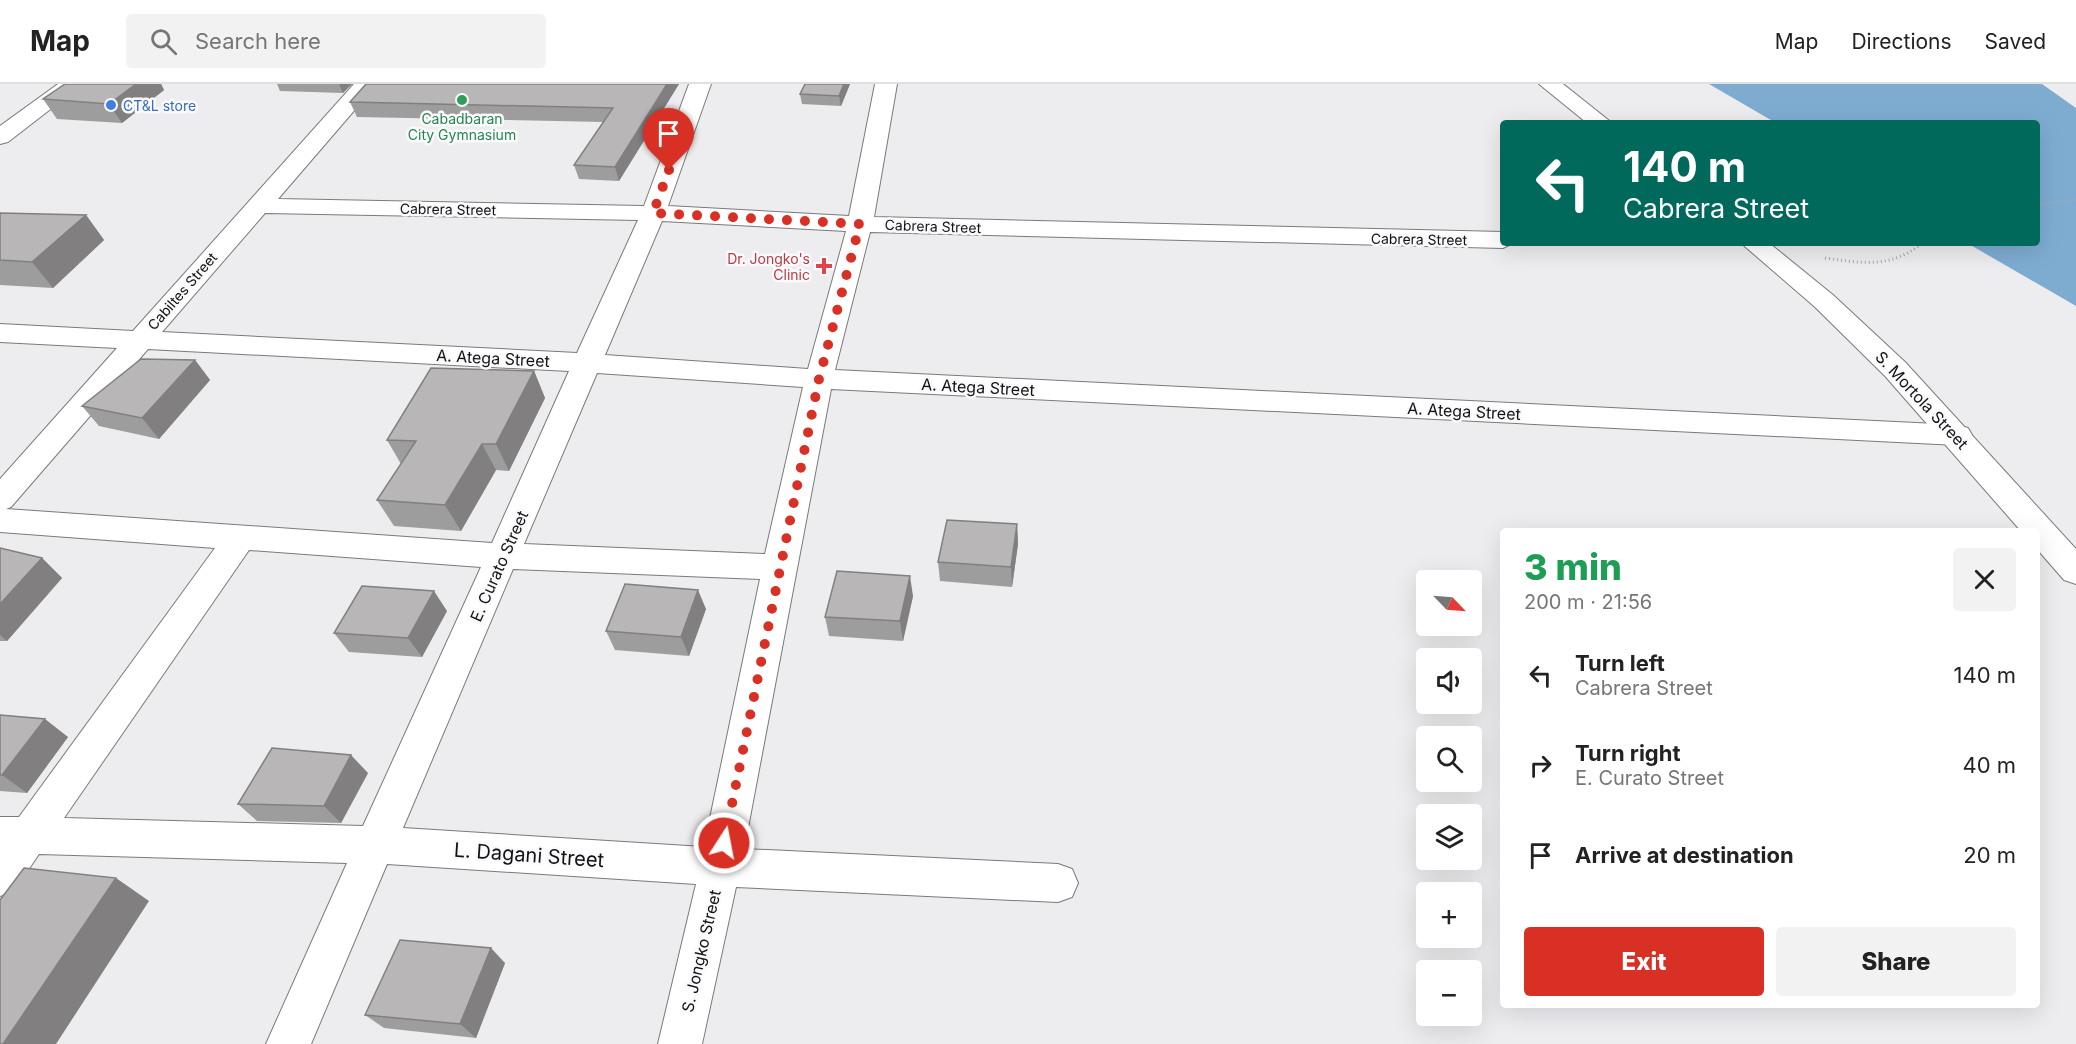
<!DOCTYPE html>
<meta charset="utf-8">
<style>
:root{--surface:#fff;--page:#f2f2f2;--text:#222;--muted:#767676;--line:#e0e0e0;--accent:#d93025}
body{margin:0;font-family:Inter,sans-serif;background:var(--page);color:var(--text);height:100vh;display:flex;flex-direction:column;font-size:22px;white-space:nowrap}
*{box-sizing:border-box;margin:0}
p{font-size:20px;color:var(--muted)}
.icon{flex:none;width:33px;height:33px;fill:none;stroke:currentColor;stroke-width:2;stroke-linecap:round;stroke-linejoin:round}
.map{position:relative;flex:1;overflow:hidden}
.panel{position:absolute;left:1500px;top:444px;width:540px;height:480px;display:flex;flex-direction:column;background:var(--surface);border-radius:6px;box-shadow:0 6px 24px #0002}
.panel>*{flex:none}
.top-card{position:absolute;left:1500px;top:36px;width:540px;height:126px;border-radius:6px;box-shadow:0 6px 24px #0002;background:#00695c;color:#fff;overflow:hidden}
.needle{width:39px;rotate:115deg}
.buttons{position:absolute;left:1416px;top:486px;display:grid;gap:12px}
.buttons a{display:grid;place-items:center;width:66px;height:66px;border-radius:6px;background:var(--surface);box-shadow:0 6px 24px #0002;font-size:30px}
.pin{position:absolute;display:grid;place-items:center;width:51px;height:51px;color:#fff;margin:-62px -26px;border-radius:50% 50% 50% 0;rotate:-45deg;box-shadow:0 0 6px #0007}
.pin .icon{rotate:45deg}
.me{position:absolute;width:66px;margin:-33px;rotate:11deg;stroke-linejoin:round;filter:drop-shadow(0 0 4px #0008)}
.turn{display:flex;align-items:center;gap:21px;height:126px;padding:0 24px;font-size:27px}
.turn .icon{width:78px;height:78px;stroke-width:2.5}
.turn b{display:block;font-size:42px;line-height:51px}
.round{display:grid;place-items:center;flex:none;width:63px;height:63px;border-radius:6px;background:var(--page)}
.head{display:flex;align-items:center;justify-content:space-between;height:102px;padding:0 24px}
h1{font-size:36px;font-weight:800;line-height:45px;color:#1e9e55}
.cta{display:flex;gap:12px;margin-top:auto;padding:12px 24px}
.cta a{flex:1;height:69px;border-radius:6px;background:var(--accent);color:#fff;font-size:24px;font-weight:800;line-height:69px;text-align:center}
.cta a+a{background:var(--page);color:var(--text)}
ul{padding:0;list-style:none}
li{display:flex;align-items:center;gap:18px;height:90px;padding:0 24px}
li div{flex:1}
li b{display:block;font-size:22px}
li em{font-style:normal}
header{display:flex;align-items:center;gap:36px;box-sizing:border-box;height:84px;padding:0 30px;background:var(--surface);border-bottom:2px solid var(--line)}
header strong{font-size:28px}
nav{display:flex;gap:33px;margin-inline-start:auto;font-size:21px}
.search{width:420px;height:54px;background:var(--page);display:flex;align-items:center;gap:15px;box-sizing:border-box;padding:0 21px;border-radius:6px;color:var(--muted);font-size:22px}
.map>svg:first-child{display:block}
.water{fill:#7eacd1}
.lines{fill:none;stroke-linecap:round;stroke-linejoin:round}
.minor-casing{stroke:#7a7a7b;stroke-width:2}
.tertiary-casing{stroke:#7a7a7b;stroke-width:2}
.secondary-casing{stroke:#7a7a7b;stroke-width:2}
.path{stroke:#a9a9ab;stroke-width:3;stroke-dasharray:1 3;stroke-linecap:butt}
.minor{fill:#fff;fill-rule:evenodd}
.tertiary{fill:#fff;fill-rule:evenodd}
.secondary{fill:#fff;fill-rule:evenodd}
.wall{fill:#9e9d9d}
.shaded-wall{fill:#817f80}
.building{fill:#b8b6b7;stroke:#817f80;stroke-width:1.5}
.route{stroke:#d93025;stroke-width:10;stroke-dasharray:0 18}
.leisure-dot{fill:#2e9e5b;stroke:#fafafc;stroke-width:2}
.shop-dot{fill:#3f7fe0;stroke:#fafafc;stroke-width:2}
.health-dot{fill:#e0444e;stroke:#fafafc;stroke-width:2}
.labels{text-anchor:middle;dominant-baseline:central;stroke-width:5;stroke-linejoin:round;paint-order:stroke}
.far-shop-label{font-size:14px;fill:#366cbe;stroke:#fafafc;text-anchor:start}
.far-leisure-label{font-size:14px;fill:#27864d;stroke:#fafafc}
.far-street-label{font-size:14px;fill:#121213;stroke:#fafafc}
.far-health-label{font-size:14px;fill:#be3a42;stroke:#fafafc;text-anchor:end}
.street-label{font-size:16px;fill:#121213;stroke:#fafafc}
.near-street-label{font-size:20px;fill:#121213;stroke:#fafafc}
</style>
<header>
<strong>Map</strong>
<div class="search"><svg class="icon" aria-label="search" viewBox="0 0 24 24"><circle cx="10" cy="10" r="6"/><path d="M15 15l6 6"/></svg>Search here</div>
<nav><a>Map</a><a>Directions</a><a>Saved</a></nav>
</header>
<div class="map">
<svg width="2076" height="960" viewBox="0 0 2076 960">
<rect width="100%" height="100%" fill="#ededef"/>
<path class="water" d="M1709 0H2042L2076 24V222L1967 159H2037V39H1776Z"/>
<g class="lines">
<g class="minor-casing">
<path id="minor" d="M354 0H377L278 115 644 122 689 0H711L668 122 849 132 875 0H897L874 133 1503 148V159H1513L1503 164 870 148 835 286 1957 341 1968 344 1972 351 1968 358 1957 361 831 305 744 765 1058 780 1072 785 1078 799 1072 813 1058 818 736 803 702 960H658L696 800 387 780 311 960H266L347 779 39 770 14 807 0 812V733H19L215 464 0 448V395L117 264 0 258V240L133 247ZM265 129 638 136 577 269 162 248ZM662 137 846 147 808 285 605 271ZM148 265 569 287 492 459 6 425 11 423ZM597 289 803 303 765 470 524 460ZM249 466 481 483 363 742 64 734ZM513 485 760 495 704 763 403 744Z"/>
</g>
<g class="tertiary-casing">
<g id="tertiary">
<path d="M1539 0H1563L1612 39H1587Z"/>
<path d="M1741 159H1769L1833 211 1905 278 2076 465V500L2064 496 2037 465V447H2021L1885 292 1815 223Z"/>
</g>
</g>
<g class="secondary-casing">
<path id="secondary" d="M58 0H83L8 58 0 60V42Z"/>
</g>
<g class="path">
<path d="M2037 121 2076 116"/>
<path d="M1825 174C1861 179 1892 185 1922 159"/>
</g>
<use href="#minor" class="minor"/>
<use href="#tertiary" class="tertiary"/>
<use href="#secondary" class="secondary"/>
</g>
<g class="wall">
<path d="M65 0H161L164 6 122 39 57 35 43 15Z"/>
<path d="M277 0H352L343 9 280 7Z"/>
<path d="M366 0H679L619 97 579 95 574 81 603 38 357 33 350 18Z"/>
<path d="M805 0H850L841 22 802 20 800 10Z"/>
<path d="M0 129 86 131 104 156 53 204 0 201Z"/>
<path d="M195 276 210 296 159 355 99 342 82 322Z"/>
<path d="M534 287 545 314 509 387 496 386 461 447 394 442 377 416 401 380 387 356Z"/>
<path d="M1017 440 1018 460 1012 503 940 497 938 478Z"/>
<path d="M0 464 42 474 62 494 7 557H0Z"/>
<path d="M913 512 903 557 829 552 825 533Z"/>
<path d="M706 525 689 572 615 566 606 547Z"/>
<path d="M447 527 422 573 349 568 334 549Z"/>
<path d="M0 631 68 653 27 709 0 707Z"/>
<path d="M368 689 341 739 257 737 238 720Z"/>
<path d="M505 879 476 954 384 944 365 931Z"/>
</g>
<g class="shaded-wall">
<path d="M136 0H161L164 6 122 39 109 20Z"/>
<path d="M339 0H352L343 9Z"/>
<path d="M667 0H679L619 97 615 83Z"/>
<path d="M844 0H850L841 22 839 12Z"/>
<path d="M86 131 104 156 53 204 32 178Z"/>
<path d="M195 276 210 296 159 355 142 334Z"/>
<path d="M534 287 545 314 509 387 496 360Z"/>
<path d="M482 360 496 386 461 447 445 421Z"/>
<path d="M1017 440 1018 460 1012 503 1011 483Z"/>
<path d="M42 474 62 494 7 557 0 551V520Z"/>
<path d="M910 492 913 512 903 557 900 537Z"/>
<path d="M698 506 706 525 689 572 681 553Z"/>
<path d="M434 507 447 527 422 573 408 554Z"/>
<path d="M45 635 68 653 27 709 2 691Z"/>
<path d="M351 671 368 689 341 739 324 722Z"/>
<path d="M116 794 149 817 56 960H3Z"/>
<path d="M491 864 505 879 476 954 460 940Z"/>
</g>
<g class="building">
<path d="M65 0H136L109 20 43 15Z"/>
<path d="M366 0H667L615 83 574 81 613 24 350 18Z"/>
<path d="M805 0H844L839 12 800 10Z"/>
<path d="M0 129 86 131 32 178 0 176Z"/>
<path d="M141 275 195 276 142 334 82 322Z"/>
<path d="M431 284 534 287 496 360H482L445 421 377 416 416 357 387 356Z"/>
<path d="M947 436 1017 440 1011 483 938 478Z"/>
<path d="M0 464 42 474 0 520Z"/>
<path d="M837 487 910 492 900 537 825 533Z"/>
<path d="M625 500 698 506 681 553 606 547Z"/>
<path d="M362 502 434 507 408 554 334 549Z"/>
<path d="M0 631 45 635 2 691H0Z"/>
<path d="M272 664 351 671 324 722 238 720Z"/>
<path d="M24 784 116 794 3 960H0V816Z"/>
<path d="M400 856 491 864 460 940 365 931Z"/>
</g>
<g class="lines">
<path class="route" d="M669 86 653 129 860 140 819 295 724 759"/>
</g>
<circle class="leisure-dot" cx="462" cy="16" r="6"/>
<circle class="shop-dot" cx="111" cy="21" r="6"/>
<path class="health-dot" d="M821 173h6v6h6v6h-6v6h-6v-6h-6v-6h6z"/>
<g class="labels">
<g class="far-shop-label">
<text x="123" y="21">CT&amp;L store</text>
</g>
<g class="far-leisure-label">
<text x="462" y="34">Cabadbaran<tspan x="462" dy="16">City Gymnasium</tspan></text>
</g>
<g class="far-street-label">
<text transform="translate(448 125) rotate(1)">Cabrera Street</text>
<text transform="translate(933 142) rotate(2)">Cabrera Street</text>
<text transform="translate(1419 155) rotate(1)">Cabrera Street</text>
<text transform="translate(182 207) rotate(-49)">Cabiltes Street</text>
</g>
<g class="far-health-label">
<text x="810" y="174">Dr. Jongko's<tspan x="810" dy="16">Clinic</tspan></text>
</g>
<g class="street-label">
<text transform="translate(493 274) rotate(3)">A. Atega Street</text>
<text transform="translate(978 303) rotate(3)">A. Atega Street</text>
<text transform="translate(1922 316) rotate(47)">S. Mortola Street</text>
<text transform="translate(1464 327) rotate(3)">A. Atega Street</text>
<text transform="translate(499 482) rotate(-66)">E. Curato Street</text>
<text transform="translate(701 867) rotate(-77)">S. Jongko Street</text>
</g>
<g class="near-street-label">
<text transform="translate(529 771) rotate(4)">L. Dagani Street</text>
</g>
</g>
</svg>
<div class="buttons">
<a><svg class="needle" viewBox="-14 -14 28 28"><path d="M0-13l5 13h-10z" fill="#e53935"/><path d="M0 13l5-13h-10z" fill="#767676"/></svg></a>
<a><svg class="icon" aria-label="sound" viewBox="0 0 24 24"><path d="M4 9h4l5-4v14l-5-4H4zM17 9q2 3 0 6"/></svg></a>
<a><svg class="icon" aria-label="search" viewBox="0 0 24 24"><circle cx="10" cy="10" r="6"/><path d="M15 15l6 6"/></svg></a>
<a><svg class="icon" aria-label="layers" viewBox="0 0 24 24"><path d="M12 4l9 5-9 5-9-5zM3 14l9 5 9-5"/></svg></a>
<a>+</a>
<a>−</a>
</div>
<div class="pin" style="left:669px;top:86px;background:#d93025"><svg class="icon" aria-label="arrive" viewBox="0 0 24 24"><path d="M6 21V4h12l-3 4 3 4H6"/></svg></div>
<svg class="me" style="left:724px;top:759px" viewBox="-20 -20 40 40"><circle r="17" fill="#d93025" stroke="#fff" stroke-width="3"/><path d="M0-11L8 9 0 5-8 9z" fill="#fff"/></svg>
<div class="top-card">
<div class="turn"><svg class="icon" aria-label="left" viewBox="0 0 24 24"><path d="M17 20v-9H6M10 6l-5 5 5 5"/></svg><div><b>140 m</b>Cabrera Street</div></div>
</div>
<section class="panel">
<div class="head"><div><h1>3 min</h1><p>200 m · 21:56</p></div><a class="round"><svg class="icon" aria-label="close" viewBox="0 0 24 24"><path d="M6 6l12 12M18 6L6 18"/></svg></a></div>
<ul>
<li><svg class="icon" aria-label="left" viewBox="0 0 24 24"><path d="M17 20v-9H6M10 6l-5 5 5 5"/></svg><div><b>Turn left</b><p>Cabrera Street</p></div><em>140 m</em></li>
<li><svg class="icon" aria-label="right" viewBox="0 0 24 24"><path d="M7 20v-9h11M14 6l5 5-5 5"/></svg><div><b>Turn right</b><p>E. Curato Street</p></div><em>40 m</em></li>
<li><svg class="icon" aria-label="arrive" viewBox="0 0 24 24"><path d="M6 21V4h12l-3 4 3 4H6"/></svg><div><b>Arrive at destination</b></div><em>20 m</em></li>
</ul>
<div class="cta"><a>Exit</a><a>Share</a></div>
</section>
</div>
